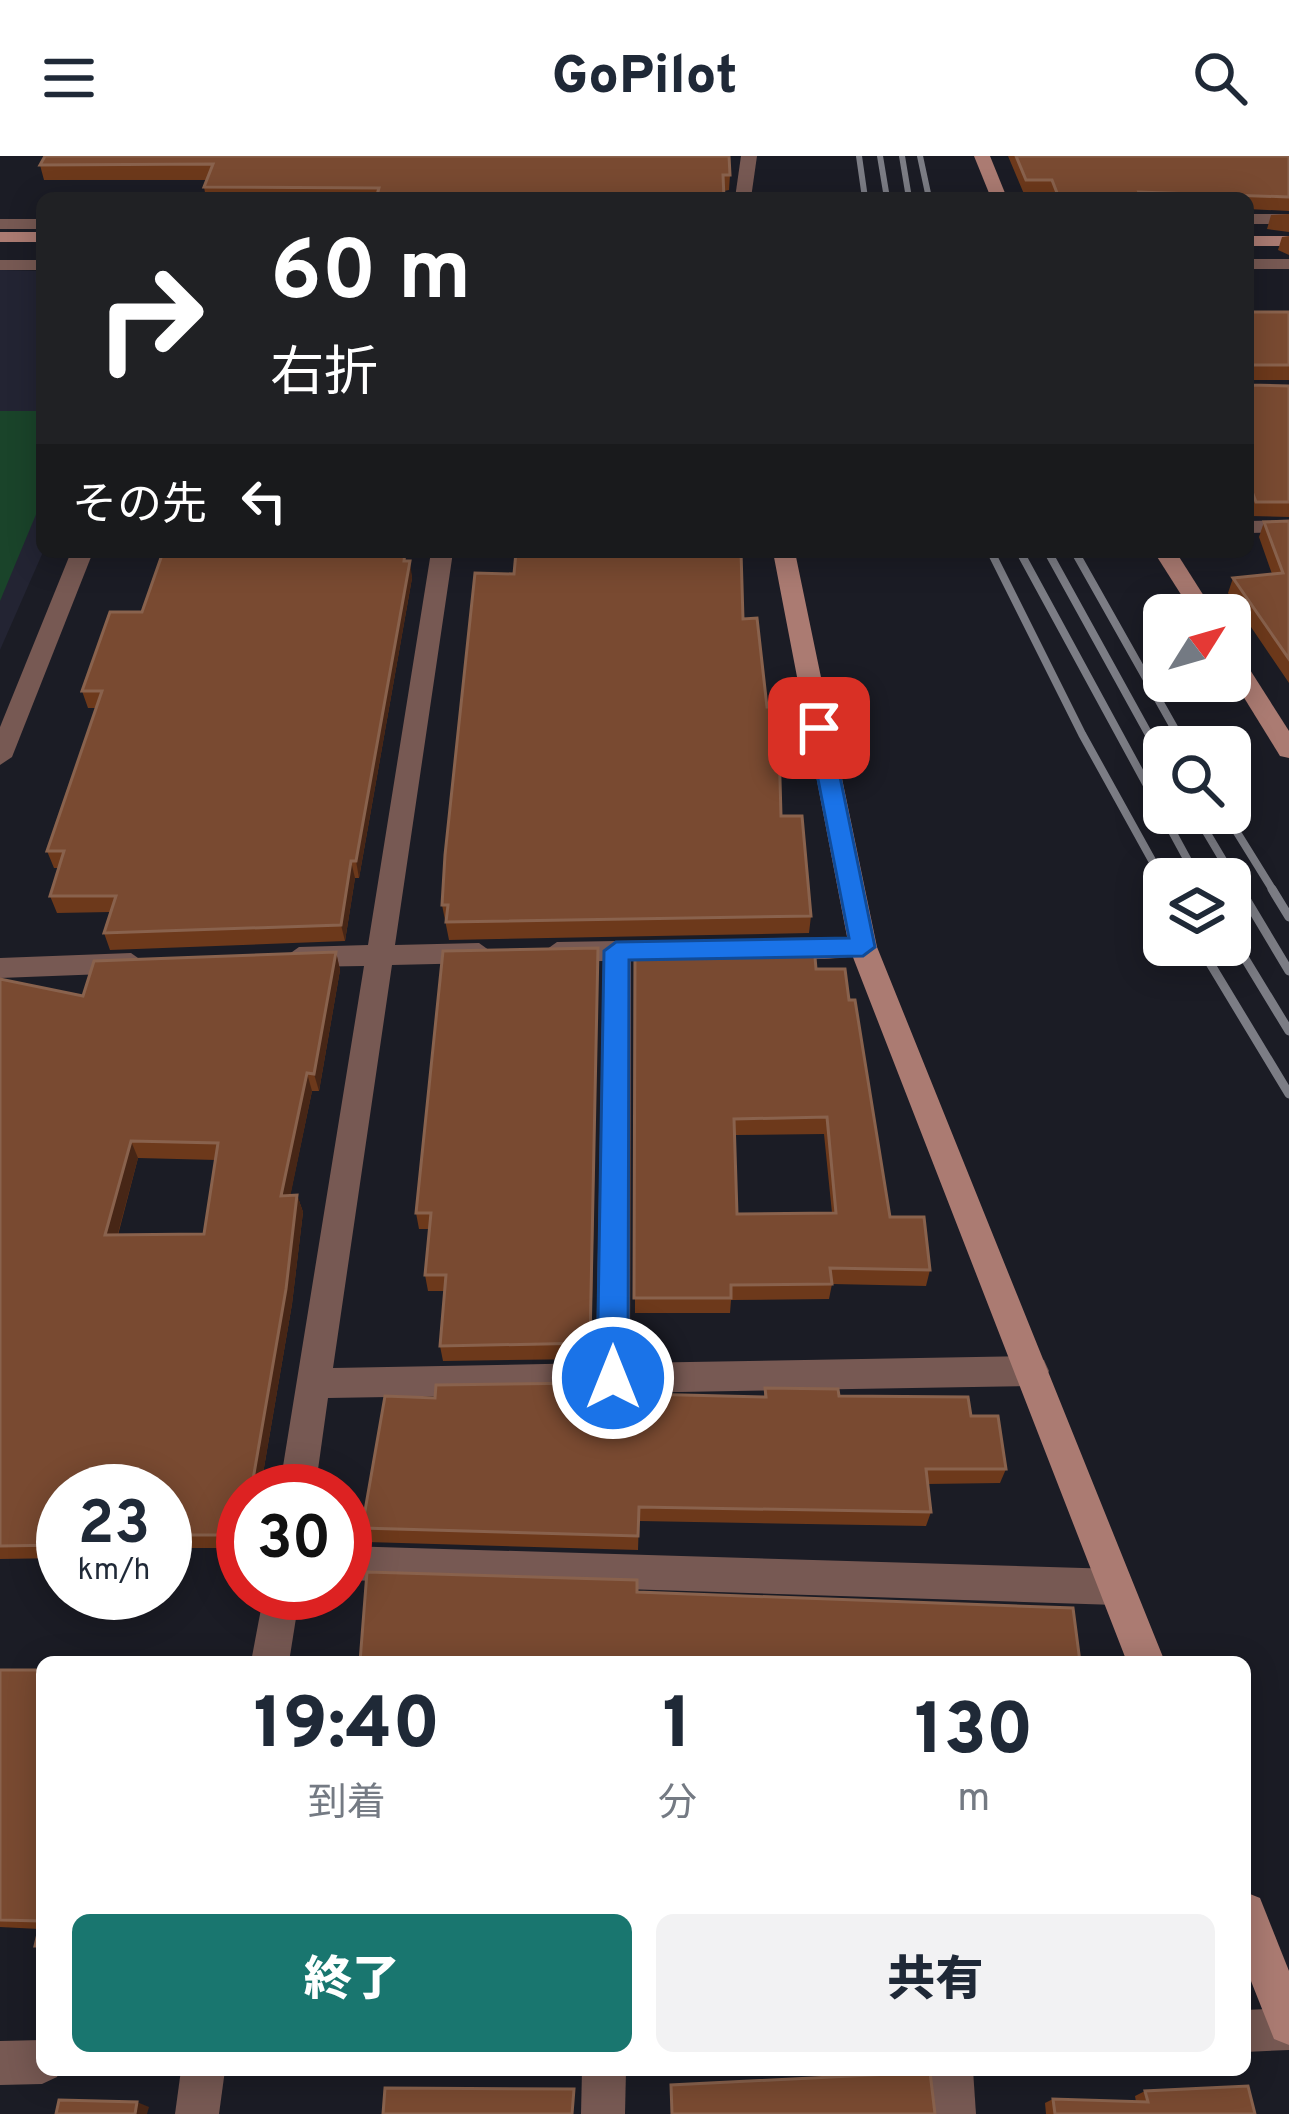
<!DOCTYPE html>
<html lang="ja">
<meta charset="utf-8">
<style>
:root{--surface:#fff;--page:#f2f2f3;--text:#1f2937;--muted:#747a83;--accent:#19766f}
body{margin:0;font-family:Overpass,"Noto Sans JP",sans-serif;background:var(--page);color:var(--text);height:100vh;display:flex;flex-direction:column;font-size:45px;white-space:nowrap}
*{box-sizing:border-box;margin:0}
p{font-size:39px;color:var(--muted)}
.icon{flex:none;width:66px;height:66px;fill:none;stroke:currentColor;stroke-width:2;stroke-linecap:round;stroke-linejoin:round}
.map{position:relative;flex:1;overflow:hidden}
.drawer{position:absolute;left:36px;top:1500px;width:1215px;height:420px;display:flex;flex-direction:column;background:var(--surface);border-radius:18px;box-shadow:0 6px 30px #0003}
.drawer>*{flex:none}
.guide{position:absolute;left:36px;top:36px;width:1218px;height:366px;border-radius:18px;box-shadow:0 6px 30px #0003;background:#202124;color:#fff;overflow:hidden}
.needle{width:78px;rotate:53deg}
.buttons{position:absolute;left:1143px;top:438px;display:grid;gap:24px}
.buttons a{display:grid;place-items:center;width:108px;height:108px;border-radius:18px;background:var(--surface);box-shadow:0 6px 30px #0003;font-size:60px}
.speed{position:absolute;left:36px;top:1308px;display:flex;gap:24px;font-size:60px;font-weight:700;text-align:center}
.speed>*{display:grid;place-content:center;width:156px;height:156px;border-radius:50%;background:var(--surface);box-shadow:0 6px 30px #0003;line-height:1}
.speed small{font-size:30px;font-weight:400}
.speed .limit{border:18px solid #d22;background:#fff;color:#111}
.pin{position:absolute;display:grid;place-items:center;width:102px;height:102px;color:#fff;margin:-51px;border-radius:24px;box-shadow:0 6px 18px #0006}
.me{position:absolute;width:132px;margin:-66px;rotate:0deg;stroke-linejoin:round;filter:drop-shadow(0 0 9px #0008)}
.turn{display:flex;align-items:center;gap:42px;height:252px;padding:0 36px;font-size:54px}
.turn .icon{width:156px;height:156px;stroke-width:2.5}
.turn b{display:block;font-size:84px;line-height:102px}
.then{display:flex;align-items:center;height:114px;padding:0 36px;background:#0003;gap:24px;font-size:45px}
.eta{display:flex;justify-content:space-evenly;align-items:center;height:204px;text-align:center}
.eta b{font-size:72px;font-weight:800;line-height:84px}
.primary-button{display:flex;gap:24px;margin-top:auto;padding:24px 36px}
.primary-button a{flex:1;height:138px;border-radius:18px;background:var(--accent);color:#fff;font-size:48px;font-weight:800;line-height:138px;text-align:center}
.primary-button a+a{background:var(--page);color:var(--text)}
header{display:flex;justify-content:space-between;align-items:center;height:156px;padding:0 36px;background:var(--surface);font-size:54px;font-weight:800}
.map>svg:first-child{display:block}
.built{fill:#232433}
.green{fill:#1a442a}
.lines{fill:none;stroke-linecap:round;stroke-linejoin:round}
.street{fill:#775953;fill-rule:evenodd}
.secondary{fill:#ab7b72;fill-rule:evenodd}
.rail-far2{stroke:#7c7d85;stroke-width:6}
.rail-far1{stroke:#7c7d85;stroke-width:8}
.rail{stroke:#7c7d85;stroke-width:9}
.wall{fill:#6d391b;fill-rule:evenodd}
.shaded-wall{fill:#472616}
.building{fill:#794a31;stroke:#89624d;stroke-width:3;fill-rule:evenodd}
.route{fill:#1a73e8;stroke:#114b97;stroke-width:3}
</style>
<header><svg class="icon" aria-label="menu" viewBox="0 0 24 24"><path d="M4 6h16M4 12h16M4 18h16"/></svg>GoPilot<svg class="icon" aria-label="search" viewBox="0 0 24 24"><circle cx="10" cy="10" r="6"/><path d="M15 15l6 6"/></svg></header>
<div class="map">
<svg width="1289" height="1958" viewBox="0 0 1289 1958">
<rect width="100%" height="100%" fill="#1b1c25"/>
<path class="built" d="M0 114 42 115 43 396 0 494Z"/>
<path class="green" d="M0 255H42V344L0 445Z"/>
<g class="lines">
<g class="street">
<path d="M741 0H757L751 42H735Z"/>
<rect x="1248" y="58" width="41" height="10"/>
<rect x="0" y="63" width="42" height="10"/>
<rect x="1248" y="103" width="41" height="10"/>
<rect x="0" y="104" width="42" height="10"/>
<path d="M1289 364V376L1248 377V365Z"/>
<path d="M71 396H93L12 601 0 609V571Z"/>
<path d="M431 396H453L395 789 479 787 493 797 479 807 392 809 333 1212 596 1207 603 805 557 806 543 796 557 786 677 784 687 787 691 794 687 801 631 805 630 1207 1032 1200 1044 1204 1049 1215 1044 1226 1032 1230 328 1242 315 1335H279L364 810 299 811 285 801 299 791 368 789Z"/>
<path d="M863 781 877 791C865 806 771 808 759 792L773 782Z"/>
<path d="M131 797 145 807 131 817 0 822V802Z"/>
<path d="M345 1390 1116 1413 1129 1418 1134 1431 1129 1444 1116 1449 345 1424Z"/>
<path d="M264 1437H300L289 1506H251Z"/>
<path d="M1289 1852V1894L1245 1896V1854Z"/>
<path d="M42 1884V1914H60L57 1921 42 1928 0 1929V1885Z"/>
<path d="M181 1914H225L219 1958H175Z"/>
<path d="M582 1914H626L625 1958H581Z"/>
<path d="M929 1914H973L976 1958H932Z"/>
</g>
<g class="secondary">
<path d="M974 0H990L1007 42H991Z"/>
<rect x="0" y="76" width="42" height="10"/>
<rect x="1248" y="80" width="41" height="10"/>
<path d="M773 396H795L877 791 1165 1506H1127L849 791Z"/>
<path d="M1154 396H1176L1216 459H1194Z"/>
<path d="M1230 493 1238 495 1289 575V602L1280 600 1230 519Z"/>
<path d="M1245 1736 1260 1742 1289 1815V1889L1274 1883 1245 1810Z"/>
</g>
<g class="rail-far2">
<path d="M859 0 865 42"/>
<path d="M880 0 887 42"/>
<path d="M902 0 909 42"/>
<path d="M920 0 929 42"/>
</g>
<g class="rail-far1">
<path d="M991 396 1082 578 1164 726"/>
<path d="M1020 396 1198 723"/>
<path d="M1048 396 1164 606"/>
<path d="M1075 396 1185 591"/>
<path d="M1195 657 1242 736"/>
<path d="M1225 657 1274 736"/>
</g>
<g class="rail">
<path d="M1240 733 1289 815"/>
<path d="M1272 733 1289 761"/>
<path d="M1230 778 1289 875"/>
<path d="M1199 789 1289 938"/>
</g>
</g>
<g class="wall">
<path d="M45 0 730 19 729 34 724 35V42H206L204 31 207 24H44L40 9Z"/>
<path d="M1008 0H1289V55L1248 53V42H1051L1050 37 1024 38Z"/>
<path d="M1289 58V76L1267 73 1271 59Z"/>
<path d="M1289 80V99L1278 94 1282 81Z"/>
<path d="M1248 156H1289V224H1249V229L1289 230V361L1251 360 1248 352Z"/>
<path d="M1289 365V527L1228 437 1233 422 1272 418 1259 381 1264 366Z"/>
<path d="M409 405 412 422 359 722H355L345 785 110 794 104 777 110 756 57 757 50 740 59 712H54L47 695 96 552H88L82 535 142 456Z"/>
<path d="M743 463 781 660 811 760 809 777 449 784 442 749Z"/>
<path d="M635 792 849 844 890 1061 930 1114 926 1130 832 1128 829 1143 731 1144 730 1157H635ZM824 978 832 1057 737 1058 735 979Z"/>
<path d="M336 796 340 814 319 935H312L290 1040 297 1039 303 1056 292 1148 260 1335H243V1392H181L179 1401H165V1335H63V1402L0 1403V823L83 840ZM138 1002 216 1004 204 1078 118 1079Z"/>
<path d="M598 810 591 1203 443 1205 440 1190 445 1135H428L425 1119 430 1073H419L416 1057Z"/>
<path d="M765 1232 839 1240 971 1260 1006 1313 1000 1327 928 1328 931 1356 926 1370 639 1365 638 1394 367 1386 362 1372 435 1242 590 1233 601 1237 764 1241Z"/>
<path d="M0 1514H42V1794L35 1790 39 1773 0 1771Z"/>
<path d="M1145 1935 1255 1958H1046L1045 1947 1053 1943 1136 1946 1135 1940Z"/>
</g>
<g class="shaded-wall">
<path d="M410 405 412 422 359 722 356 705Z"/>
<path d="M351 705 355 722 345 785 341 769Z"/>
<path d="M598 792V810L591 1203 590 1187Z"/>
<path d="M336 796 340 814 319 935 314 918Z"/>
<path d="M307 917 312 935 287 1056 281 1040Z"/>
<path d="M131 985 138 1002 113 1096 105 1079Z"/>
<path d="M297 1039 303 1056 292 1148 260 1335H251Z"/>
<path d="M172 1379 181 1392 179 1401 171 1388Z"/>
<path d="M137 1946 149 1951 147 1958H135Z"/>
</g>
<g class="building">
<path d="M45 0H729L730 19H723L724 42H376L379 32 204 31 213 8 40 9Z"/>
<path d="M1016 0H1289V41L1139 36 1142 42H1059L1052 24H1026Z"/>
<path d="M1248 156H1289V209H1252L1248 214Z"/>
<path d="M1248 214 1249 229 1289 230V346H1256L1248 325Z"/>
<path d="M1289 365V503L1233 422 1283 417 1264 366Z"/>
<path d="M163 396H405L404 405H410L356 705H351L341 769 104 777 116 740H50L64 695H47L102 535H82L110 456H142Z"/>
<path d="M516 396H741L743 463 757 462 767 551H778L781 660H802L811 760 446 766 448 749H442L445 699 475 417 514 418Z"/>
<path d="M814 789 816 813H845L849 844H855L890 1061H924L930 1114 830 1112 832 1128 731 1129V1142H634L635 792ZM827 961 836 1057 737 1058 734 963Z"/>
<path d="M598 792 590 1187 440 1190 446 1119H425L431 1057H416L443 795Z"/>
<path d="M336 796 314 918 307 917 281 1040 297 1039 286 1133 251 1335H243V1379H172L171 1388H165V1335H63V1389L0 1390V823L83 840 94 805ZM131 985 218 987 204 1078 105 1079Z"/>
<path d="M590 1227V1233L601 1237 766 1241 765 1232 838 1233 839 1240 968 1241 971 1260H998L1006 1313H926L931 1356 639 1351 638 1380 362 1372 385 1240 435 1242 436 1229Z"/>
<path d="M367 1416 637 1424V1436L1073 1452 1080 1506H360Z"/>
<path d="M0 1514H42V1790H35L41 1765 0 1764Z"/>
<path d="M930 1916 935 1958H672L671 1929Z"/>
<path d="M1248 1930 1255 1958H1055L1053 1943 1148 1946 1145 1935Z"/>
<path d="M385 1932 574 1933 572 1958H383Z"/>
<path d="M59 1944 137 1946 135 1958H56Z"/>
</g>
<path class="route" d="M819 564 830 572 875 791 863 800 629 804 628 1222 623 1232 613 1236 602 1232 597 1222 604 795 616 786 849 782 808 572Z"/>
</svg>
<div class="buttons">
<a><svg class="needle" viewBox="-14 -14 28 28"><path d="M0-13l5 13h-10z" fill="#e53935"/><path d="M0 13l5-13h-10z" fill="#747a83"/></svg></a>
<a><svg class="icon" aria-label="search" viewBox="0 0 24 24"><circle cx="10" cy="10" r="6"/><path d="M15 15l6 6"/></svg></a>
<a><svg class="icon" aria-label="layers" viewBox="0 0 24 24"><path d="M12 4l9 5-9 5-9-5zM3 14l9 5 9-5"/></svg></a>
</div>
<div class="speed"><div>23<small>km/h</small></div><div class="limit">30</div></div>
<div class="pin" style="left:819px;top:572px;background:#d93025"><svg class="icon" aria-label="arrive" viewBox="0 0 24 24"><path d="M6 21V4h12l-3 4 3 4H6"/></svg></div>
<svg class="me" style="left:613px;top:1222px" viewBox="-20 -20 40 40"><circle r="17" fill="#1a73e8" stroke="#fff" stroke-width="3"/><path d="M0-11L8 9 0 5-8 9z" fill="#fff"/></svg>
<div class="guide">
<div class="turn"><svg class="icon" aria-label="right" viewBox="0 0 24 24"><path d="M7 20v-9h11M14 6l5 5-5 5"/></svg><div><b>60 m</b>右折</div></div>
<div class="then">その先<svg class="icon" aria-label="left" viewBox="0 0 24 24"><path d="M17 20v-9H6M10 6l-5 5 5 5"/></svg></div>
</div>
<section class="drawer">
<div class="eta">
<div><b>19:40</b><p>到着</p></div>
<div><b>1</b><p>分</p></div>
<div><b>130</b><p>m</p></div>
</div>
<div class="primary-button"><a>終了</a><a>共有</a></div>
</section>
</div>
